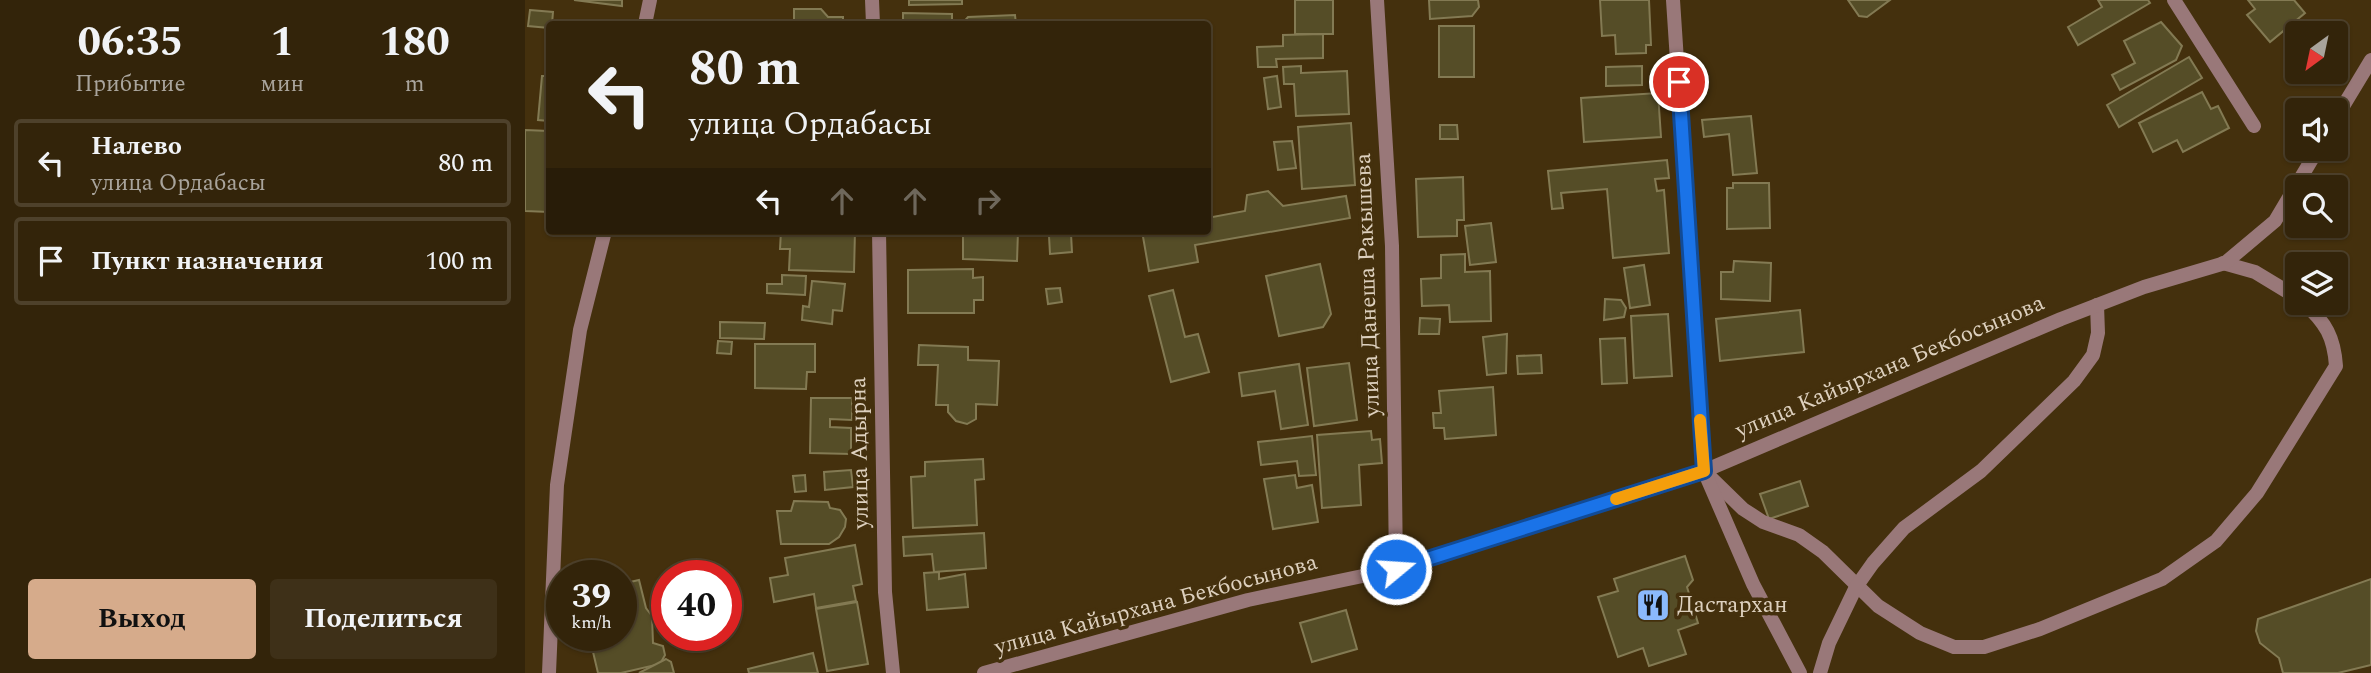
<!DOCTYPE html>
<html lang="ru">
<meta charset="utf-8">
<style>
:root{--surface:#33240a;--page:#3e3018;--text:#f1f3f6;--muted:#a9a49c;--line:#4e412b;--accent:#d6ab8b}
body{margin:0;font-family:Spectral,serif;background:var(--page);color:var(--text);height:100vh;display:flex;flex-direction:column;font-size:26px;white-space:nowrap}
*{box-sizing:border-box;margin:0}
p{font-size:23px;color:var(--muted)}
.icon{flex:none;width:38px;height:38px;fill:none;stroke:currentColor;stroke-width:2;stroke-linecap:round;stroke-linejoin:round}
.map{position:relative;flex:1;overflow:hidden}
.panel{display:flex;flex-direction:column;background:var(--surface);width:525px}
.panel>*{flex:none}
.guide{position:absolute;left:21px;top:21px;width:665px;height:214px;border-radius:7px;box-shadow:0 2px 5px #0004,0 0 0 2px var(--line);background:#33240a;color:var(--text);overflow:hidden}
.needle{width:46px;rotate:213deg}
.controls{position:absolute;left:1760px;top:21px;display:grid;gap:14px}
.controls a{display:grid;place-items:center;width:63px;height:63px;border-radius:7px;background:var(--surface);box-shadow:0 2px 5px #0004,0 0 0 2px var(--line);font-size:35px}
.speed{position:absolute;left:21px;top:560px;display:flex;gap:14px;font-size:35px;font-weight:700;text-align:center}
.speed>*{display:grid;place-content:center;width:91px;height:91px;border-radius:50%;background:var(--surface);box-shadow:0 2px 5px #0004,0 0 0 2px var(--line);line-height:1}
.speed small{font-size:18px;font-weight:400}
.speed .limit{border:10px solid #d22;background:#fff;color:#111}
.pin{position:absolute;display:grid;place-items:center;width:60px;height:60px;color:#fff;margin:-30px;border:4px solid #fff;border-radius:50%;box-shadow:0 2px 7px #0007}
.me{position:absolute;width:77px;margin:-38px;rotate:72deg;stroke-linejoin:round;filter:drop-shadow(0 0 5px #0008)}
.turn{display:flex;align-items:center;gap:24px;height:147px;padding:0 28px;font-size:32px}
.turn .icon{width:91px;height:91px;stroke-width:2.5}
.turn b{display:block;font-size:49px;line-height:60px}
.lanes{display:flex;align-items:center;height:66px;padding:0 28px;background:#0003;justify-content:center;gap:35px;direction:ltr}
.lanes .off{opacity:.35}
.eta{display:flex;justify-content:space-evenly;align-items:center;height:119px;text-align:center}
.eta b{font-size:42px;font-weight:700;line-height:49px}
.primary-button{display:flex;gap:14px;margin-top:auto;padding:14px 28px}
.primary-button a{flex:1;height:80px;border-radius:7px;background:var(--accent);color:#111;font-size:28px;font-weight:700;line-height:80px;text-align:center}
.primary-button a+a{background:var(--page);color:var(--text)}
ul{padding:0;list-style:none}
li{display:flex;align-items:center;gap:21px;height:88px;margin:0 14px 10px;padding:0 14px;border:4px solid var(--line);border-radius:7px}
li div{flex:1}
li b{display:block;font-size:26px}
li em{font-style:normal}
main{display:flex;flex:1;min-height:0}
.map>svg:first-child{display:block}
.building{fill:#554d27;stroke:#837a53;stroke-width:2}
.lines{fill:none;stroke-linecap:round;stroke-linejoin:round}
.service{stroke:#997879;stroke-width:14}
.minor{stroke:#997879;stroke-width:14}
.tertiary{stroke:#997879;stroke-width:14}
.route-casing{stroke:#114b97;stroke-width:18}
.route{stroke:#1a73e8;stroke-width:12}
.slow{stroke:#f59e0b;stroke-width:12}
.labels{text-anchor:middle;dominant-baseline:central;stroke-width:7;stroke-linejoin:round;paint-order:stroke}
.street-label{font-size:23px;fill:#ddd0be;stroke:#44300d}
.poi-label{font-size:23px;fill:#ddd0be;stroke:#44300d;text-anchor:start}
</style>
<main>
<section class="panel">
<div class="eta">
<div><b>06:35</b><p>Прибытие</p></div>
<div><b>1</b><p>мин</p></div>
<div><b>180</b><p>m</p></div>
</div>
<ul>
<li><svg class="icon" aria-label="left" viewBox="0 0 24 24"><path d="M17 20v-9H6M10 6l-5 5 5 5"/></svg><div><b>Налево</b><p>улица Ордабасы</p></div><em>80 m</em></li>
<li><svg class="icon" aria-label="arrive" viewBox="0 0 24 24"><path d="M6 21V4h12l-3 4 3 4H6"/></svg><div><b>Пункт назначения</b></div><em>100 m</em></li>
</ul>
<div class="primary-button"><a>Выход</a><a>Поделиться</a></div>
</section>
<div class="map">
<svg width="1846" height="673" viewBox="0 0 1846 673">
<rect width="100%" height="100%" fill="#44300d"/>
<g class="building">
<path d="M49 0H97V6Z"/>
<path d="M384 0H437V4L384 5Z"/>
<rect x="770" y="0" width="38" height="34"/>
<path d="M904 0H953L954 7 947 16 905 19Z"/>
<path d="M1075 0H1124L1126 45H1121V53L1091 54 1090 35 1077 36Z"/>
<path d="M1323 0H1365L1342 17 1334 16Z"/>
<path d="M1573 0H1623L1625 3 1553 45 1543 27 1577 7Z"/>
<path d="M1723 0H1769L1780 13 1745 42 1722 15 1730 9Z"/>
<path d="M269 9H296L303 17H318V24H269Z"/>
<path d="M5 10 28 12 27 24 24 28 3 26Z"/>
<path d="M378 13 427 14V24H378Z"/>
<path d="M490 15 491 24H437L443 17Z"/>
<path d="M1636 22 1657 46 1651 60 1595 90 1587 75 1610 63 1599 41Z"/>
<rect x="914" y="26" width="35" height="51"/>
<path d="M798 34V58L751 59 752 67H733L732 47 758 46V35Z"/>
<path d="M1664 57 1677 78 1594 127 1582 105Z"/>
<path d="M776 66V73L822 71 824 114 771 116 769 84H759L758 67Z"/>
<path d="M1117 66V85L1081 86V67Z"/>
<path d="M17 76H24V121L13 120Z"/>
<path d="M752 76 756 107 743 109 739 78Z"/>
<path d="M1677 92 1686 109 1693 106 1704 128 1658 152 1652 140 1628 152 1614 123Z"/>
<path d="M1133 93 1136 137 1059 142 1056 98Z"/>
<path d="M1226 116 1232 173 1208 175 1204 134 1179 137 1177 120Z"/>
<path d="M826 123 830 185 777 189 773 127Z"/>
<path d="M915 125H932L933 139H915Z"/>
<path d="M0 130 24 131V212L0 211Z"/>
<path d="M767 141 771 168 753 170 749 142Z"/>
<path d="M1142 160 1144 178 1130 179 1132 191 1139 190 1144 253 1088 258 1082 189 1036 193 1038 208 1027 209 1023 171Z"/>
<path d="M938 177 939 220H932V236L893 237 891 179Z"/>
<path d="M1208 183H1244L1245 228 1202 229V188H1208Z"/>
<path d="M743 191 758 206 821 196 825 218 670 245 673 262 624 271 617 231H682V218L720 211 722 195Z"/>
<path d="M966 223 971 262 945 265 940 226Z"/>
<path d="M256 231H330L329 272 264 270 265 249H255Z"/>
<path d="M438 231H493L492 261 438 259Z"/>
<path d="M546 234 547 252 525 254 524 236Z"/>
<path d="M940 254V272L965 271 966 321 925 322 924 305 897 306 896 279 916 278V255Z"/>
<path d="M1209 261 1246 263 1245 301 1196 299V272H1208Z"/>
<path d="M795 264 806 314 798 327 754 336 741 276Z"/>
<path d="M1119 265 1125 305 1105 308 1099 268Z"/>
<path d="M448 269V278L458 277V300H449V313H383V270Z"/>
<path d="M257 275 281 276 280 295 242 293V284H257Z"/>
<path d="M287 281 320 284 317 311 308 310 307 324 277 320 278 306 284 307Z"/>
<path d="M535 288 537 302 523 304 521 289Z"/>
<path d="M648 290 660 337 673 334 684 372 646 382 624 296Z"/>
<path d="M1080 299 1096 300 1101 308 1099 317 1079 320Z"/>
<path d="M1275 310 1279 352 1195 361 1191 319Z"/>
<path d="M1143 314 1147 376 1109 378 1106 316Z"/>
<path d="M895 318 915 319 914 334H894Z"/>
<path d="M195 322 240 323 239 339 195 338Z"/>
<path d="M982 334 981 373 962 375 958 337Z"/>
<path d="M1100 338 1102 383 1077 384 1075 339Z"/>
<path d="M193 341 207 342 206 354 192 353Z"/>
<path d="M230 344H290V372H282L281 389 230 388Z"/>
<path d="M394 345 443 347V360L474 361 472 405 451 404V419L442 424 431 421 423 412V405H411L413 365H393Z"/>
<path d="M1016 355 1017 373 993 374 992 356Z"/>
<path d="M824 363 832 420 789 426 782 368Z"/>
<path d="M774 364 783 425 756 429 750 391 717 396 714 373Z"/>
<path d="M968 387 971 435 920 439 919 428H909L908 413H916L914 391Z"/>
<path d="M286 398H327V420L305 419V427L326 428V454L285 453Z"/>
<path d="M846 431 847 440 855 439 857 463 834 465 836 505 797 508 792 435Z"/>
<path d="M787 436 791 475 774 476 772 461 736 465 733 442Z"/>
<path d="M458 459 459 479 450 480 452 525 388 528 386 477 400 476V462Z"/>
<path d="M326 470 328 487 300 490 299 472Z"/>
<path d="M280 475 281 491 270 492 268 476Z"/>
<path d="M770 475 772 488 787 485 793 522 748 529 739 479Z"/>
<path d="M1275 481 1283 506 1244 519 1235 494Z"/>
<path d="M269 501 303 502 305 508 315 510 321 519 320 527 314 537 304 544H256L252 511H266Z"/>
<path d="M459 533 461 568 409 572 407 554 379 556 378 537Z"/>
<path d="M330 545 337 584 328 586 331 601 291 608 289 594 249 602 245 578 263 575 260 558Z"/>
<path d="M1160 556 1168 580 1162 587 1173 623 1153 630 1161 654 1124 666 1118 648 1093 657 1073 597 1093 591 1089 579Z"/>
<path d="M414 572V579L440 574 443 607 402 610 399 573Z"/>
<path d="M1846 579V665L1813 673H1758L1754 658 1735 643 1731 631 1733 619Z"/>
<path d="M114 580 121 608 127 616 128 643 138 646 140 655 135 664 96 673H73L64 635H96V584Z"/>
<path d="M332 602 343 664 302 671 291 609Z"/>
<path d="M821 610 832 649 787 662 775 623Z"/>
<path d="M288 653 293 673H224L223 669Z"/>
<path d="M141 659 146 662 149 673H114Z"/>
</g>
<g class="lines">
<g class="service">
<path d="M1698 263 1730 272 1773 298"/>
<path d="M1179 471 1218 509 1238 522 1274 535 1298 552 1353 606 1395 633 1429 647H1459L1515 629 1637 579 1691 541 1732 493 1811 366C1809 337 1801 323 1779 303"/>
<path d="M1295 673 1304 643 1331 587 1348 563 1379 528 1456 471 1549 381 1568 355 1573 333 1572 305"/>
</g>
<g class="minor">
<path d="M347 0 348 24"/>
<path d="M852 0 867 246 871 569"/>
<path d="M1148 0 1179 471 1228 584 1275 673"/>
<path d="M1649 0 1729 126"/>
<path d="M120 24 125 0"/>
<path d="M354 231 360 592 368 673"/>
<path d="M24 673 32 485 55 330 80 231"/>
</g>
<g class="tertiary">
<path d="M1811 118 1846 60"/>
<path d="M459 673 723 600 871 569 1179 471 1536 319 1619 287 1700 263 1750 221 1793 149"/>
</g>
</g>
<g class="lines">
<g class="route-casing">
<path id="route" d="M871 569 1179 471 1154 82"/>
</g>
<use href="#route" class="route"/>
<path class="slow" d="M1091 499 1179 471 1175 420"/>
</g>
<defs>
<g id="restaurant-square" transform="scale(1.75)"><rect x="-9" y="-9" width="18" height="18" rx="4" fill="#8bb9fc" stroke="#44300d"/><path d="M-5-6h1v4h1v-4h1v4h1v-4h1v5L-1.5 .5V6h-2V.5L-5-1ZM5-6V6H3V1.5H1.5Q1.5-4 5-6Z" fill="#111"/></g>
</defs>
<g fill-rule="evenodd">
<use href="#restaurant-square" x="1128" y="605"/>
</g>
<g class="labels">
<g class="street-label">
<text transform="translate(843 285) rotate(-92)">улица Данеша Ракышева</text>
<text transform="translate(1365 367) rotate(-23)">улица Кайырхана Бекбосынова</text>
<text transform="translate(335 453) rotate(-91)">улица Адырна</text>
<text transform="translate(631 605) rotate(-15)">улица Кайырхана Бекбосынова</text>
</g>
<g class="poi-label">
<text x="1152" y="605">Дастархан</text>
</g>
</g>
</svg>
<div class="controls">
<a><svg class="needle" viewBox="-14 -14 28 28"><path d="M0-13l5 13h-10z" fill="#e53935"/><path d="M0 13l5-13h-10z" fill="#a9a49c"/></svg></a>
<a><svg class="icon" aria-label="sound" viewBox="0 0 24 24"><path d="M4 9h4l5-4v14l-5-4H4zM17 9q2 3 0 6"/></svg></a>
<a><svg class="icon" aria-label="search" viewBox="0 0 24 24"><circle cx="10" cy="10" r="6"/><path d="M15 15l6 6"/></svg></a>
<a><svg class="icon" aria-label="layers" viewBox="0 0 24 24"><path d="M12 4l9 5-9 5-9-5zM3 14l9 5 9-5"/></svg></a>
</div>
<div class="speed"><div>39<small>km/h</small></div><div class="limit">40</div></div>
<div class="pin" style="left:1154px;top:82px;background:#d93025"><svg class="icon" aria-label="arrive" viewBox="0 0 24 24"><path d="M6 21V4h12l-3 4 3 4H6"/></svg></div>
<svg class="me" style="left:871px;top:569px" viewBox="-20 -20 40 40"><circle r="17" fill="#1a73e8" stroke="#fff" stroke-width="3"/><path d="M0-11L8 9 0 5-8 9z" fill="#fff"/></svg>
<div class="guide">
<div class="turn"><svg class="icon" aria-label="left" viewBox="0 0 24 24"><path d="M17 20v-9H6M10 6l-5 5 5 5"/></svg><div><b>80 m</b>улица Ордабасы</div></div>
<div class="lanes"><svg class="icon" aria-label="left" viewBox="0 0 24 24"><path d="M17 20v-9H6M10 6l-5 5 5 5"/></svg><svg class="icon off" aria-label="ahead" viewBox="0 0 24 24"><path d="M12 20V5M6 11l6-6 6 6"/></svg><svg class="icon off" aria-label="ahead" viewBox="0 0 24 24"><path d="M12 20V5M6 11l6-6 6 6"/></svg><svg class="icon off" aria-label="right" viewBox="0 0 24 24"><path d="M7 20v-9h11M14 6l5 5-5 5"/></svg></div>
</div>
</div>
</main>
